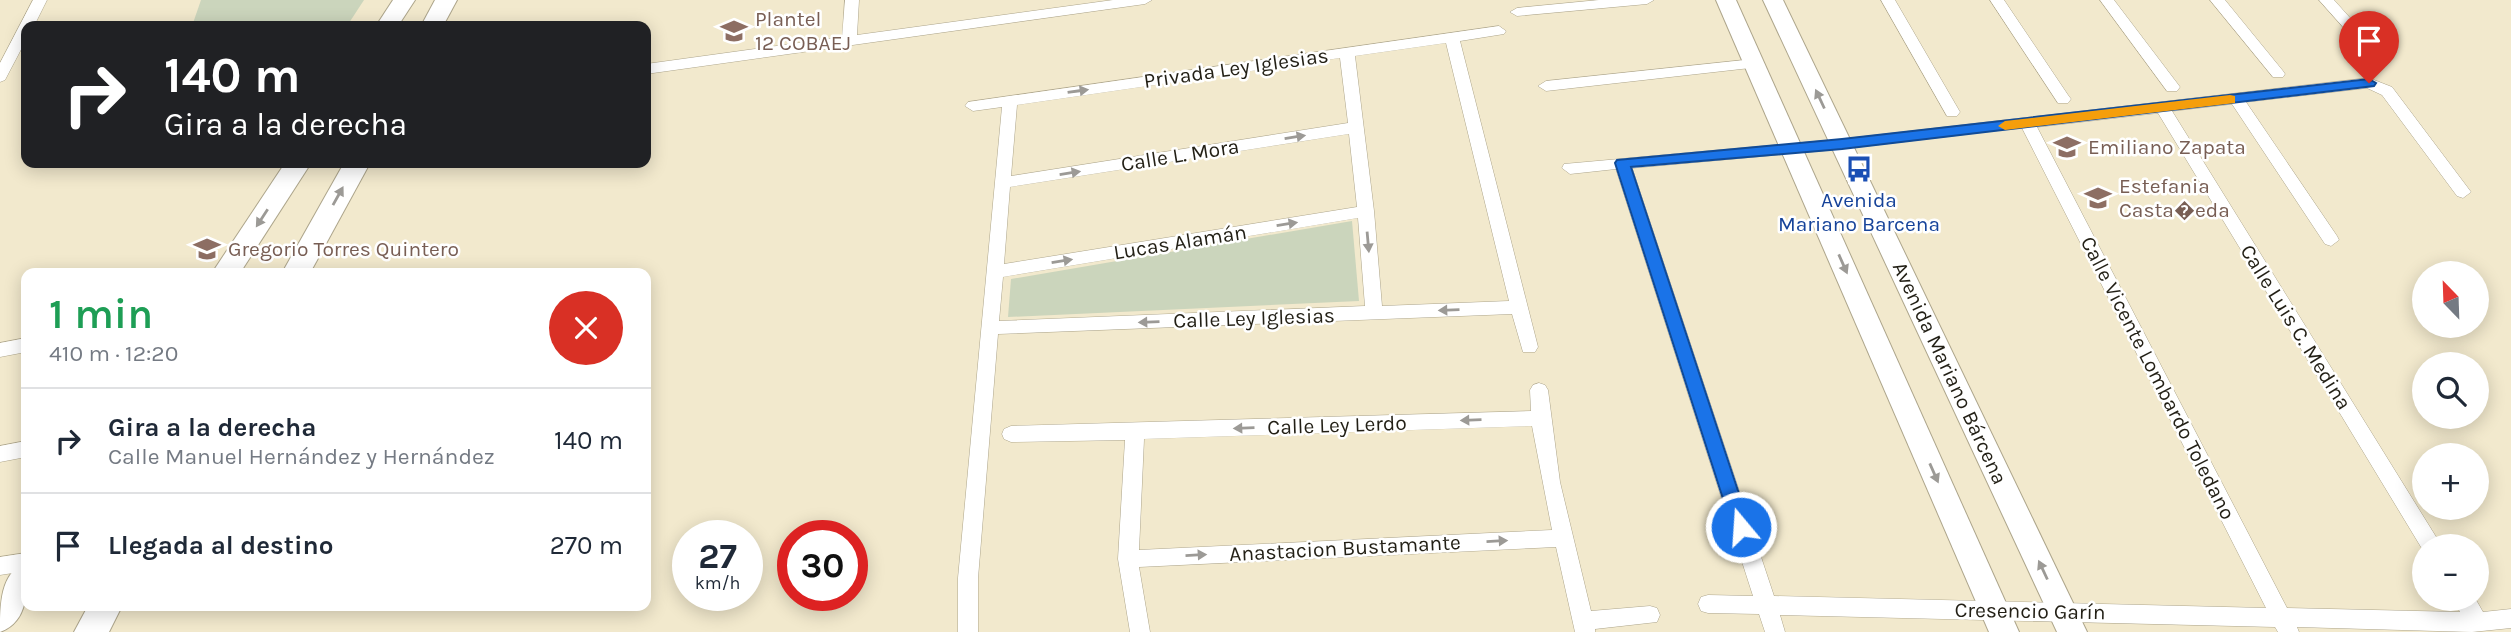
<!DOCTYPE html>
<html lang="es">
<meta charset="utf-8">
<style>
:root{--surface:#fff;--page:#f6f6f7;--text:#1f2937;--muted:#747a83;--line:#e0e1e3}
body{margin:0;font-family:Karla,sans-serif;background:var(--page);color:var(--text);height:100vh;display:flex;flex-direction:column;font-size:26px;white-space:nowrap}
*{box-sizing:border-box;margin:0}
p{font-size:23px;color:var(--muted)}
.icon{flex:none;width:38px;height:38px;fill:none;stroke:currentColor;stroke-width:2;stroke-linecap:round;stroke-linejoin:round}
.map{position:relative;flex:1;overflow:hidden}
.panel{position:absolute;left:21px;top:268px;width:630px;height:343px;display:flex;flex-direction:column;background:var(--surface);border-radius:14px;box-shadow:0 4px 18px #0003}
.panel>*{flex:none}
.banner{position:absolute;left:21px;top:21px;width:630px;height:147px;border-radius:14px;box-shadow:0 4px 18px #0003;background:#202124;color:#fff;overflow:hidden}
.needle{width:46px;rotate:337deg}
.fabs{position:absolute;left:2412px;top:261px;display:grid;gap:14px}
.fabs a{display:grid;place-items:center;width:77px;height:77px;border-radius:50%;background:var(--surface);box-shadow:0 4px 18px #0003;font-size:35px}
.speed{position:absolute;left:672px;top:520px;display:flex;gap:14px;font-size:35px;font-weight:700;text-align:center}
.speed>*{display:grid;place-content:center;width:91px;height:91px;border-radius:50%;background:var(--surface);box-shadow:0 4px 18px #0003;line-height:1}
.speed small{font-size:18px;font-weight:400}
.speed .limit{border:10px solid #d22;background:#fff;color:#111}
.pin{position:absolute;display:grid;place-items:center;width:60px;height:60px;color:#fff;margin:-72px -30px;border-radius:50% 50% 50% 0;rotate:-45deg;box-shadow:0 0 7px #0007}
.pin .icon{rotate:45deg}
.me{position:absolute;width:77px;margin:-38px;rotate:342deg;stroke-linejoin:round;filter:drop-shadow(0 0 5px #0008)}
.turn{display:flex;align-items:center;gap:24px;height:147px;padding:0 28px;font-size:32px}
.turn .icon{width:91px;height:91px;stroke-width:2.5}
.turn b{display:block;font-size:49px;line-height:60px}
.round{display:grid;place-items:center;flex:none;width:74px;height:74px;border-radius:37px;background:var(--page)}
.overview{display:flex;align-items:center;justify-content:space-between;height:119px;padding:0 28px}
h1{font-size:42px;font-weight:600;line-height:52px;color:#1e9e55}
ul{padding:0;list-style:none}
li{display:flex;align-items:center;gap:21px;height:105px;padding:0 28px;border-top:2px solid var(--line)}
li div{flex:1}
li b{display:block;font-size:26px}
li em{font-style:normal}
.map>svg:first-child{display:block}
.green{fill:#cbd5bc}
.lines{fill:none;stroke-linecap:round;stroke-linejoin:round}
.street-casing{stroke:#ada58b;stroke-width:1}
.secondary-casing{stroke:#ada58b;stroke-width:2}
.primary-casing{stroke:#ada58b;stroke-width:2}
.street{fill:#fff;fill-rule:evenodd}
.secondary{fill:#fff;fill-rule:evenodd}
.primary{fill:#fff;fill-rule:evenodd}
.oneway{fill:#9c9a96}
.route{fill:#1a73e8;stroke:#114b97;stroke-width:2}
.slow{fill:#f59e0b}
.labels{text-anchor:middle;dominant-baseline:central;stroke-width:5;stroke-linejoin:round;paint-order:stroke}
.education-label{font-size:21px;fill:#785e54;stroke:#fff;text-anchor:start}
.street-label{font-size:21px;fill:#221f15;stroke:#fff}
.transit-label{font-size:21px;fill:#164399;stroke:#fff}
</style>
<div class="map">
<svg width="2511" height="632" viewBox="0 0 2511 632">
<rect width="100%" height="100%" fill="#f2e9cd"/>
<g class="green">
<path d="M201 0H364L347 26H192Z"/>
<path d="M1352 221 1359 301 1008 317 1011 279Z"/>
</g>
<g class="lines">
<g class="street-casing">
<g id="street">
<path d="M33 0H47L34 26H26V40L5 80 0 82V63Z"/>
<path d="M845 0H859L857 35 1113 0H1152L1145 4 646 74V64L842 37Z"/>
<path d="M1599 0H1654L1647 4 1517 16 1510 12 1517 8Z"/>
<path d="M1881 0H1895L1960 112 1957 116H1947Z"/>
<path d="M1990 0H2004L2068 95 2071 99 2068 103H2058Z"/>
<path d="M2100 0H2114L2177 83 2180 87 2177 91H2167Z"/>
<path d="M2210 0H2225L2283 71 2285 74 2283 77H2273Z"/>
<path d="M2319 0H2334L2387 59 2389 62 2387 65H2377Z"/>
<path d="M1499 26 1506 31 1504 34 1460 41 1538 347 1535 352H1523L1512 314 998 334 978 578V632H958V578L1002 107 973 111 965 106 968 102ZM1446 43 1509 301 1382 306 1374 211 1355 56ZM1340 58 1348 123 1011 176 1017 105ZM1349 134 1357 207 1004 264 1010 187ZM1358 218 1365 306 999 321 1003 277Z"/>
<path d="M1754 59 1759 61 1761 64 1759 67 1546 91 1538 86 1546 81Z"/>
<path d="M2369 78 2392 87 2471 192 2463 198 2457 196 2382 95 2367 88 2246 102 2337 236 2339 240 2331 246 2325 244 2232 104 2172 111 2438 540 2441 546H2424V552L2158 113 2037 127 2287 608 2460 612 2453 598H2475L2483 612 2511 609V628L2472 632 2297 627 2299 632H2278L2275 627 1780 615 1785 632H1765L1759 614 1708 613 1701 611 1698 604 1701 597 1708 595 1753 596 1616 169 1570 174 1562 168 1564 164 1842 139ZM2022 128 2266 608 1774 596 1632 168 1842 149Z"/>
<path d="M26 338V352L0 357V343Z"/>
<path d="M1539 383 1545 385 1548 390 1560 482 1591 611 1650 606 1657 608 1660 615 1657 622 1595 629V632H1575L1556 547 1139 567 1150 632H1130L1118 559 1125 440 1011 442 1004 439 1002 434 1004 429 1011 426 1531 411 1530 390 1533 385ZM1532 426 1552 530 1139 550 1144 439Z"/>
<path d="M26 441V457L0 462V446Z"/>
<path d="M26 553V571L0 575V557Z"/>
</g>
</g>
<g class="secondary-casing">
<g id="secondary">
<path d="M1716 0H1736L2019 632H1989Z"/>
<path d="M1763 0H1783L2087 632H2057Z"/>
</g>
</g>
<g class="primary-casing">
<g id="primary">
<path d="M393 0H415L398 26H376Z"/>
<path d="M435 0H457L443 26H421Z"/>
<path d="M285 163H311L240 273H212Z"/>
<path d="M344 163H370L310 273H282Z"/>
<path d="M26 562C27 588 30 621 0 632 0 605 0 573 26 562Z"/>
<path d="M88 606H122L109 632H74Z"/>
</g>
</g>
<use href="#street" class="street"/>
<use href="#secondary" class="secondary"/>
<use href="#primary" class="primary"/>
</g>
<defs><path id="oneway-solid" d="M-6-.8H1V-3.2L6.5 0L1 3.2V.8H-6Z" transform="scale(1.75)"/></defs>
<g class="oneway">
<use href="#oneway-solid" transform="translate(1078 91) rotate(-8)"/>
<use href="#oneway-solid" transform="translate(1820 99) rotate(-115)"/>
<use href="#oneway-solid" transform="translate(1295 137) rotate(-9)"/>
<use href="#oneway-solid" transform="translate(1070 173) rotate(-9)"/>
<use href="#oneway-solid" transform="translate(338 196) rotate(-61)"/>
<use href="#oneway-solid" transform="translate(262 218) rotate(123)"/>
<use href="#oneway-solid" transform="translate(1287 224) rotate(-9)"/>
<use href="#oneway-solid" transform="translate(1368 242) rotate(85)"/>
<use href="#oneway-solid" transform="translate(1062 261) rotate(-9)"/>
<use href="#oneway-solid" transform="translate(1843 264) rotate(66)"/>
<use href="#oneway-solid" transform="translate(1449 310) rotate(178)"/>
<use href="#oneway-solid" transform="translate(1149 322) rotate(178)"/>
<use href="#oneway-solid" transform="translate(1471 420) rotate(178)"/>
<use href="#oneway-solid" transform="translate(1244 428) rotate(178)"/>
<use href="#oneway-solid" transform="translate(1934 473) rotate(66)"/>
<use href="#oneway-solid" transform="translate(1497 541) rotate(-3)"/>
<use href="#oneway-solid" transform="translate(1196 555) rotate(-3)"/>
<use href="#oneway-solid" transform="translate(2043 570) rotate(-115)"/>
</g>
<path class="route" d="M2369 79 2376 83 2374 86 1842 149 1631 167 1750 527 1747 533 1741 535 1734 533 1615 163 1617 160 1842 139Z"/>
<path class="slow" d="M2230 95 2235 96V103L2005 130 1998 126 2005 121Z"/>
<defs>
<g id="university-bare" transform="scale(2.1)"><path d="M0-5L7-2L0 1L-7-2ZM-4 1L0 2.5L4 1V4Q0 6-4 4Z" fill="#8d6e63" stroke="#fff" stroke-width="2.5" paint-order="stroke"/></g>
<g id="school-bare" transform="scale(2.1)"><path d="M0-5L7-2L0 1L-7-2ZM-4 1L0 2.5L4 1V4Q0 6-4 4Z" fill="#8d6e63" stroke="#fff" stroke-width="2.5" paint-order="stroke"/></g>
<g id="bus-bare" transform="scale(2.1)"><path d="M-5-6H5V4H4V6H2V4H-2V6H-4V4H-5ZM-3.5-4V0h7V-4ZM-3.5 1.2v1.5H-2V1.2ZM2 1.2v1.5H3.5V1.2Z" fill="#1a4fb4" stroke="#fff" stroke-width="2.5" paint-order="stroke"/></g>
</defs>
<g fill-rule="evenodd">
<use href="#university-bare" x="734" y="31"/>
<use href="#school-bare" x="2067" y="147"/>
<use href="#bus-bare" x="1859" y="169"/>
<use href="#school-bare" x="2098" y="198"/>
<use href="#school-bare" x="207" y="249"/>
</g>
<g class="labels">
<g class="education-label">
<text x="755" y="19">Plantel<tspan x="755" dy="24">12 COBAEJ</tspan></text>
<text x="2088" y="147">Emiliano Zapata</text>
<text x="2119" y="186">Estefania<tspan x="2119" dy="24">Casta�eda</tspan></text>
<text x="228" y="249">Gregorio Torres Quintero</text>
</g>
<g class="street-label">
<text transform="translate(1236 68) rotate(-8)">Privada Ley Iglesias</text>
<text transform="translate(1180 155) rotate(-9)">Calle L. Mora</text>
<text transform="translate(1180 242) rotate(-9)">Lucas Alamán</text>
<text transform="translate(1254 318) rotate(-2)">Calle Ley Iglesias</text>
<text transform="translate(2296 327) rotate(58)">Calle Luis C. Medina</text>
<text transform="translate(1950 373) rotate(65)">Avenida Mariano Bárcena</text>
<text transform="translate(2158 378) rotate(63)">Calle Vicente Lombardo Toledano</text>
<text transform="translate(1337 425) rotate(-2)">Calle Ley Lerdo</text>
<text transform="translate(1345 548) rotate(-3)">Anastacion Bustamante</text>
<text transform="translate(2030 611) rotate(1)">Cresencio Garín</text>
</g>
<g class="transit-label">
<text x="1859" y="200">Avenida<tspan x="1859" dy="24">Mariano Barcena</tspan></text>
</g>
</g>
</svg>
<div class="fabs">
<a><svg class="needle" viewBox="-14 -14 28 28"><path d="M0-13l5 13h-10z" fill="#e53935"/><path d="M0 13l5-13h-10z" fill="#747a83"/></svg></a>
<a><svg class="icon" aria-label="search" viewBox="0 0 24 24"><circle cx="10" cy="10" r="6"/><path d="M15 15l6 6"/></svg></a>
<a>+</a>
<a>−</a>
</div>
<div class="speed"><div>27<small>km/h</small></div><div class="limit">30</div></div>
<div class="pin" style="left:2369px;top:83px;background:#d93025"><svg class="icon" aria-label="arrive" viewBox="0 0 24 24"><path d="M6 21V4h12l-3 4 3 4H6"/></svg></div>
<svg class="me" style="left:1741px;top:527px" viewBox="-20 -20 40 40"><circle r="17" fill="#1a73e8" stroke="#fff" stroke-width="3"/><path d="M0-11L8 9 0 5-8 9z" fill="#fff"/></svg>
<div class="banner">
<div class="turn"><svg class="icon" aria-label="right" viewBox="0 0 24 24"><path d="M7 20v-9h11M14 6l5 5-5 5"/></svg><div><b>140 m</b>Gira a la derecha</div></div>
</div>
<section class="panel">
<div class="overview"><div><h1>1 min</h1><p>410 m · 12:20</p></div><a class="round" style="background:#d93025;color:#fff"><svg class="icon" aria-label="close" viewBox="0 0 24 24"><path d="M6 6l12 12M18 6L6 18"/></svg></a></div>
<ul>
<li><svg class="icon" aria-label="right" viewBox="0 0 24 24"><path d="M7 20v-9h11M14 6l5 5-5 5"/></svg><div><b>Gira a la derecha</b><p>Calle Manuel Hernández y Hernández</p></div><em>140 m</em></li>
<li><svg class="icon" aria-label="arrive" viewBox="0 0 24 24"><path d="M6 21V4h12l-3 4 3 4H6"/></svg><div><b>Llegada al destino</b></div><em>270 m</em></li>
</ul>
</section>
</div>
